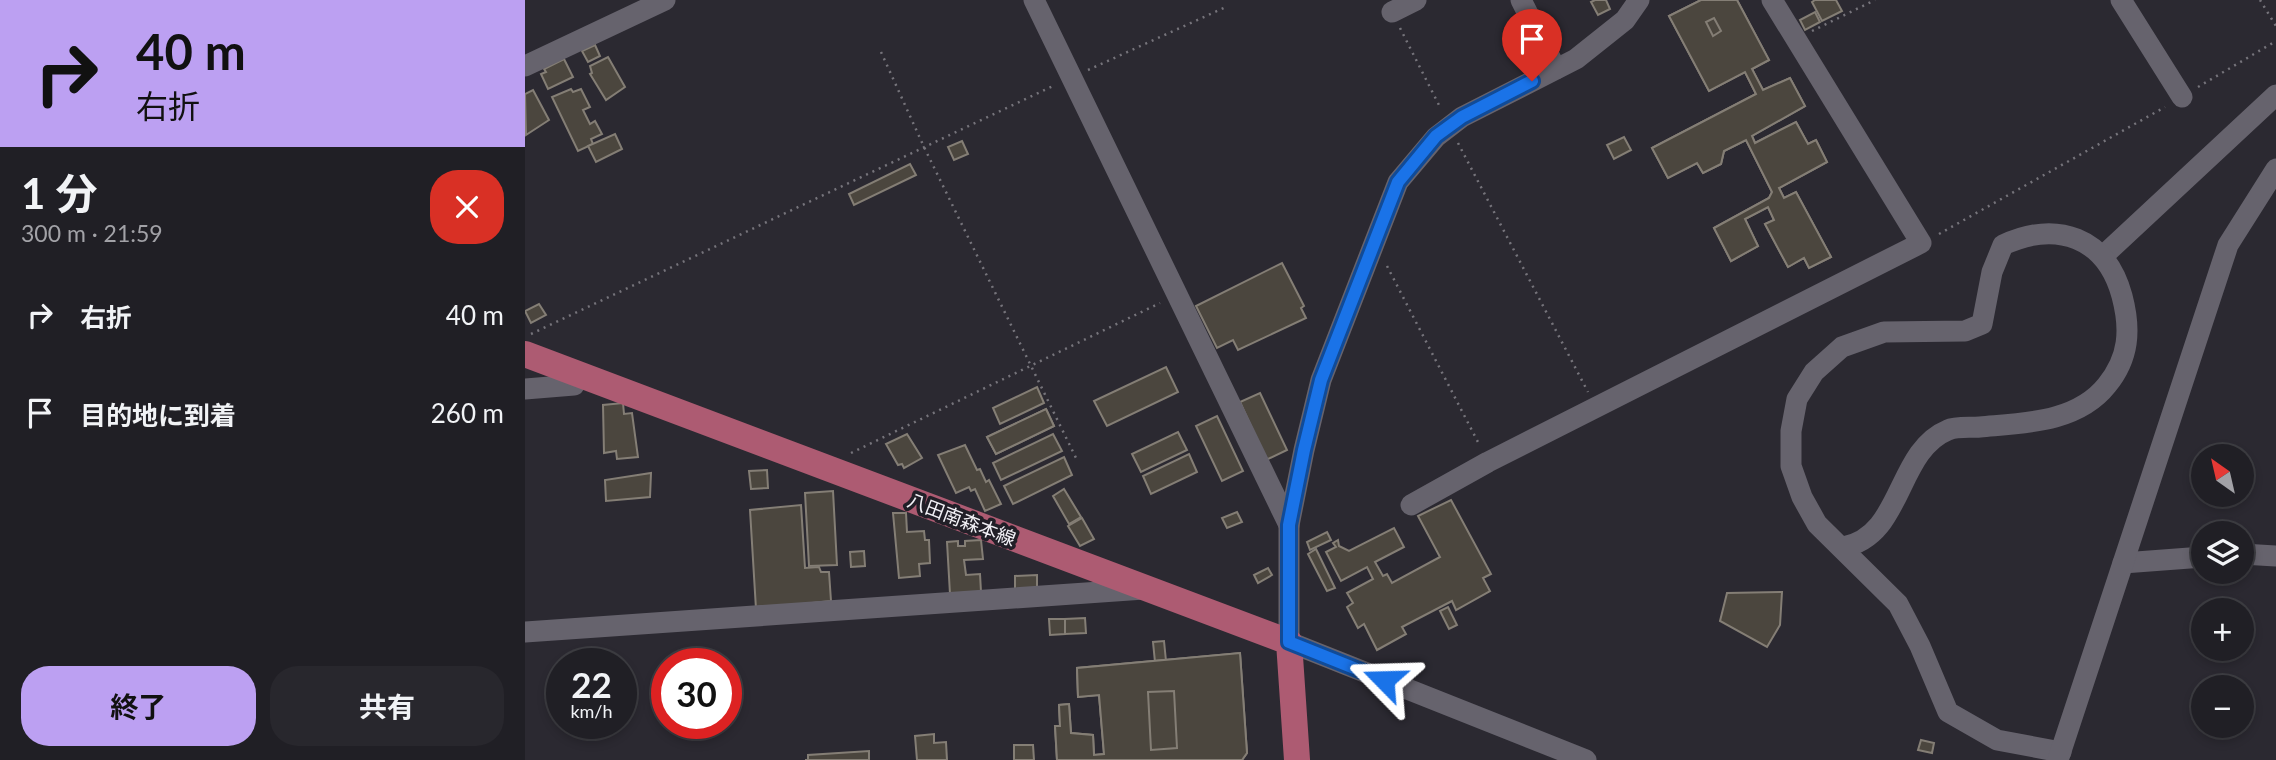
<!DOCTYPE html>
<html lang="ja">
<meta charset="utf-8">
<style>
:root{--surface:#201f25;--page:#28272d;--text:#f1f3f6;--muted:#a2a2a7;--line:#3d3d42;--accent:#bca0f2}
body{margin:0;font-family:Lato,"Noto Sans JP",sans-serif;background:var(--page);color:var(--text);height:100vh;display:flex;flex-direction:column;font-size:26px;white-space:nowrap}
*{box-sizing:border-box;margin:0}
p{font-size:23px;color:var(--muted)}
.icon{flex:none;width:38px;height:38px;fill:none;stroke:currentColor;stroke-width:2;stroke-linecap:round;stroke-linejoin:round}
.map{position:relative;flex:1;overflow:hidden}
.drawer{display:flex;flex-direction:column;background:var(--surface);width:525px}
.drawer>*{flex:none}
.banner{background:#bca0f2;color:#111;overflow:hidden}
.needle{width:46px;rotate:326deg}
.controls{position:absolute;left:1666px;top:444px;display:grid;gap:14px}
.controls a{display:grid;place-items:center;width:63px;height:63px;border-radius:50%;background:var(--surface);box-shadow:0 4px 10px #0003,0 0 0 2px var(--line);font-size:35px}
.speed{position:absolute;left:21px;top:648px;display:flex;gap:14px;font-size:35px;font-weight:700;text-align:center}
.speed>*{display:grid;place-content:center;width:91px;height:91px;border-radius:50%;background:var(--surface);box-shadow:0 4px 10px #0003,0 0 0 2px var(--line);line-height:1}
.speed small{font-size:18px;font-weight:400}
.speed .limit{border:10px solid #d22;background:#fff;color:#111}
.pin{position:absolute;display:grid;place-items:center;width:60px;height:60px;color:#fff;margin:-72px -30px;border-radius:50% 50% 50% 0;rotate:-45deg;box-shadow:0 0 7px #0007}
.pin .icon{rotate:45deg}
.me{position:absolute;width:77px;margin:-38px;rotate:292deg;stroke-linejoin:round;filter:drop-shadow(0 0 5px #0008)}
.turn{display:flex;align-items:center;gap:24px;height:147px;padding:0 21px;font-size:32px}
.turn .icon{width:91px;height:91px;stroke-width:2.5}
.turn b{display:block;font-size:49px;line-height:60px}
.round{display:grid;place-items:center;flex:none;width:74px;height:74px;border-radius:28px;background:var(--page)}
.head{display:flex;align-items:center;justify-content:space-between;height:119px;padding:0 21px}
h1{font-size:42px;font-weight:700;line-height:52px}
.cta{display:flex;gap:14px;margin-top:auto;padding:14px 21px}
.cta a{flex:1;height:80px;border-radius:28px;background:var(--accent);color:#111;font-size:28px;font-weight:700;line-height:80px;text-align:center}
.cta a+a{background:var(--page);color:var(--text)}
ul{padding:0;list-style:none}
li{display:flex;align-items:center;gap:21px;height:98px;padding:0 21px}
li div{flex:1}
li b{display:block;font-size:26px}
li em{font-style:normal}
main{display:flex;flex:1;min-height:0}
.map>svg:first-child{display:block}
.building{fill:#4b463e;stroke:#847e75;stroke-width:2;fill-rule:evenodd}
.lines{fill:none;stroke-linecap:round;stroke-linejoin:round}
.path{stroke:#76747b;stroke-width:2.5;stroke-dasharray:2 5;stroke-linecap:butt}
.minor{stroke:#66636d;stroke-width:21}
.major{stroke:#ad5b72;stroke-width:26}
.route-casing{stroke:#114b97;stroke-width:18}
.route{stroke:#1a73e8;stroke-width:12}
.labels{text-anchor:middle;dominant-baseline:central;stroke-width:7;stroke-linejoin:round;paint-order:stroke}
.street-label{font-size:19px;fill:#f2f1f6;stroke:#211f27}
</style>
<main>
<section class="drawer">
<div class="banner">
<div class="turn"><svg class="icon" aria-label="right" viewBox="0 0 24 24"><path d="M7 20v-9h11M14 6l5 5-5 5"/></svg><div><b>40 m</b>右折</div></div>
</div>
<div class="head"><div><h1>1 分</h1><p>300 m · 21:59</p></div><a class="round" style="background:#d93025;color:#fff"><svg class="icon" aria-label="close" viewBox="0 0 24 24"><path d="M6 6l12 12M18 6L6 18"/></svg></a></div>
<ul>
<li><svg class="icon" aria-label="right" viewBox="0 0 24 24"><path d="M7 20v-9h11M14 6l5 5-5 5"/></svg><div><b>右折</b></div><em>40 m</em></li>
<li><svg class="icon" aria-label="arrive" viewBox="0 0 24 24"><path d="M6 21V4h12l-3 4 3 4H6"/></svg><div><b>目的地に到着</b></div><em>260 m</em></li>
</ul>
<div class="cta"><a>終了</a><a>共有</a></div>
</section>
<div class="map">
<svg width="1751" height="760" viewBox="0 0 1751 760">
<rect width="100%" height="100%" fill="#2b2931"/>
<g class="building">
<path d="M1070 0H1081L1085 9 1073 15 1066 2Z"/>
<path d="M1176 0H1212L1244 60 1227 69 1238 90 1265 78 1280 106 1227 136 1230 143 1271 122 1283 144 1291 140 1302 162 1254 188 1259 198 1271 192 1306 257 1284 268 1279 258 1263 267 1240 224 1249 220 1243 207 1220 219 1233 246 1206 261 1189 228 1244 198 1247 192 1221 140 1199 151 1196 164 1178 173 1172 163 1143 178 1127 148 1231 94 1220 72 1184 91 1144 16ZM1189 18 1196 31 1188 36 1181 22Z"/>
<path d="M1176 0H1212L1244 60 1227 69 1238 90 1265 78 1280 106 1227 136 1230 143 1271 122 1283 144 1291 140 1302 162 1254 188 1259 198 1271 192 1306 257 1284 268 1279 258 1263 267 1240 224 1249 220 1243 207 1220 219 1233 246 1206 261 1189 228 1244 198 1247 192 1221 140 1199 151 1196 164 1178 173 1172 163 1143 178 1127 148 1231 94 1220 72 1184 91 1144 16Z"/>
<path d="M1290 0H1311L1317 11 1297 21 1287 2Z"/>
<path d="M1290 12 1295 22 1280 30 1275 20Z"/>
<path d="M1189 18 1196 31 1188 36 1181 22Z"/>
<path d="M70 45 75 56 63 62 57 51Z"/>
<path d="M83 57 100 87 81 100 65 74 67 73 65 66Z"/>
<path d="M39 59 48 77 23 89 16 74 21 72 19 69Z"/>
<path d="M46 89 48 92 56 89 65 107 58 110 65 124 70 121 77 134 66 139 68 144 53 151 27 97Z"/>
<path d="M8 90 24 120 1 135 0 94Z"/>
<path d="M90 134 97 149 71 162 63 146Z"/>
<path d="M1099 137 1106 150 1089 159 1082 145Z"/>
<path d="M437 141 443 154 429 160 423 147Z"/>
<path d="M385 164 391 175 329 205 324 194Z"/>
<path d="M757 263 779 306 776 308 781 318 713 350 708 340 692 348 671 306Z"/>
<path d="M14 304 21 315 6 323 0 311Z"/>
<path d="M641 367 653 392 582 426 569 401Z"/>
<path d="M512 387 519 403 475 424 468 408Z"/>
<path d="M735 393 762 450 741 460 715 402Z"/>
<path d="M98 403 99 414 107 413 113 457 92 459 91 451 79 453 78 405Z"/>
<path d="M521 409 529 426 471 454 462 437Z"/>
<path d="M521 409 529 426 471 454 462 437Z"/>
<path d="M692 416 718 471 697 481 671 426Z"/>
<path d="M653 432 662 450 616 472 607 454Z"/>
<path d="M382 434 397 458 379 468 377 464 373 465 361 444Z"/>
<path d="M528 434 537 451 476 480 468 463Z"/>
<path d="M440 445 452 470 455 469 461 482 464 480 476 504 460 511 450 489 446 491 444 487 431 493 413 455Z"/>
<path d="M664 454 672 472 626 494 618 476Z"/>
<path d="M539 457 547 475 488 504 479 486Z"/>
<path d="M242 470 243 488 226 489 224 471Z"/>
<path d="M126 473 125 497 81 501 80 480Z"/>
<path d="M539 489 556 517 544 524 528 496Z"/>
<path d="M308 491 312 565 284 566 280 493Z"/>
<path d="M926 500 966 574 958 578 965 591 931 610 927 601 877 627 881 634 852 650 839 624 833 628 822 607 828 603 822 593 848 579 842 567 816 581 801 552 811 547 808 543 813 540 814 546 824 551 869 528 879 547 850 562 858 576 862 574 867 583 915 557 893 516Z"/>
<path d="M276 505 280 568 294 567 296 572H304L306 601 231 609 225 510Z"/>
<path d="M712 512 717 522 702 528 697 518Z"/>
<path d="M368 513H381L382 532 399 531 400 540H404L405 563 394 564 395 576 374 578Z"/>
<path d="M557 518 569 539 555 546 543 526Z"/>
<path d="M802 532 806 540 785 550 782 542Z"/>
<path d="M456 540 458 559 439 560 441 575 455 574 456 592 425 594 422 542 433 541V546H440V541Z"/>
<path d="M791 549 810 588 802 591 783 554Z"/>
<path d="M339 551 340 566 326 567 325 552Z"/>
<path d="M743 568 747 575 733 583 729 575Z"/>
<path d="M512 575V590L490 591V576Z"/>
<path d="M1257 592 1255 625 1242 647 1195 621 1202 593Z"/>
<path d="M923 607 932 625 924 629 915 611Z"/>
<path d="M560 618 561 633 540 634V619Z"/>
<path d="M524 619H540V634L525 635Z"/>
<path d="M639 641 641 661 630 662 628 642Z"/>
<path d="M715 653 722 753 717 760H532L530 726H535L534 705 544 704 546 733 568 735 569 755 579 754 574 695 553 697 552 668ZM649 691 652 748 626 750 623 692Z"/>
<path d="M715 653 722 753 717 760H532L530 726H535L534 705 544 704 546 733 568 735 569 755 579 754 574 695 553 697 552 668Z"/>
<path d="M649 691 652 748 626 750 623 692Z"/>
<path d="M409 734V743L421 742 422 760H392L390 736Z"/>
<path d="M1396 740 1409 743 1407 753 1393 750Z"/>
<path d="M489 745H508L509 760H489Z"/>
<path d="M344 751V760H280H283V755Z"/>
</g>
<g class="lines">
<g class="path">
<path d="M1735 0 1751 26"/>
<path d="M875 28 916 109"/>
<path d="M1287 31 1350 0"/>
<path d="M356 52 399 147 552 460"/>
<path d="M563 70 703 6"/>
<path d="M1673 87 1751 41"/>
<path d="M933 143 1063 392"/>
<path d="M1414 234 1640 107"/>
<path d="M862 266 955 446"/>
<path d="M6 334 528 86"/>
<path d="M326 453 635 303"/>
</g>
<g class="minor">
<path d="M509 0 764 525"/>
<path d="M996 0 1031 69"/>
<path d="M1596 0 1657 97"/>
<path d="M867 12 891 0"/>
<path d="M0 66 140 0"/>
<path d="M1578 256 1751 95"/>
<path d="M0 389 49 385 55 375"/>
<path d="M886 505 963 462 1396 243 1247 0"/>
<path d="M1318 547C1378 537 1371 451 1423 430 1431 426 1445 428 1455 427 1498 423 1552 423 1582 385 1604 358 1606 330 1597 296 1581 237 1532 220 1478 245L1467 272 1457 324 1440 331 1359 332 1317 347 1289 372 1272 399 1266 431V466L1277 497 1292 524 1373 604 1395 646 1423 712 1472 740 1536 752"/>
<path d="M1717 554 1751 556"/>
<path d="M1598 563 1678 557"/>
<path d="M0 632 619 589"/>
<path d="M1061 760 764 642V525L779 450 796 380 873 182 911 137 937 117 1051 59 1100 20 1114 0"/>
<path d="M1533 760 1703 245 1751 169"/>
</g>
<path class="major" d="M0 354 764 642 772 760"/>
</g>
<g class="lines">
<g class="route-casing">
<path id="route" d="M859 680 764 642V525L779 450 796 380 873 182 911 136 937 117 1007 81"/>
</g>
<use href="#route" class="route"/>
</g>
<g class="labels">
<g class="street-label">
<text transform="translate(437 519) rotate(21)">八田南森本線</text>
</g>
</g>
</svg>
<div class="controls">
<a><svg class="needle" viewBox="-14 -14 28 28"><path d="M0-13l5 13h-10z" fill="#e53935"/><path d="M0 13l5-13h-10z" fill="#a2a2a7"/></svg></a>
<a><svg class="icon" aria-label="layers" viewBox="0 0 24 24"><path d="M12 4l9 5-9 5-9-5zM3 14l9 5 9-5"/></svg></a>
<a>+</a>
<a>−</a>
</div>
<div class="speed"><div>22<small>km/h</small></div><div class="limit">30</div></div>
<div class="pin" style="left:1007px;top:81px;background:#d93025"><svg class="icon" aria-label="arrive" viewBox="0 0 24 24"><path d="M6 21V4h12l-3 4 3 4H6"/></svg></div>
<svg class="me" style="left:859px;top:680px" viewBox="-20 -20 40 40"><path d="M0-17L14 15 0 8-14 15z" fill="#1a73e8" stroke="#fff" stroke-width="4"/></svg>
</div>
</main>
